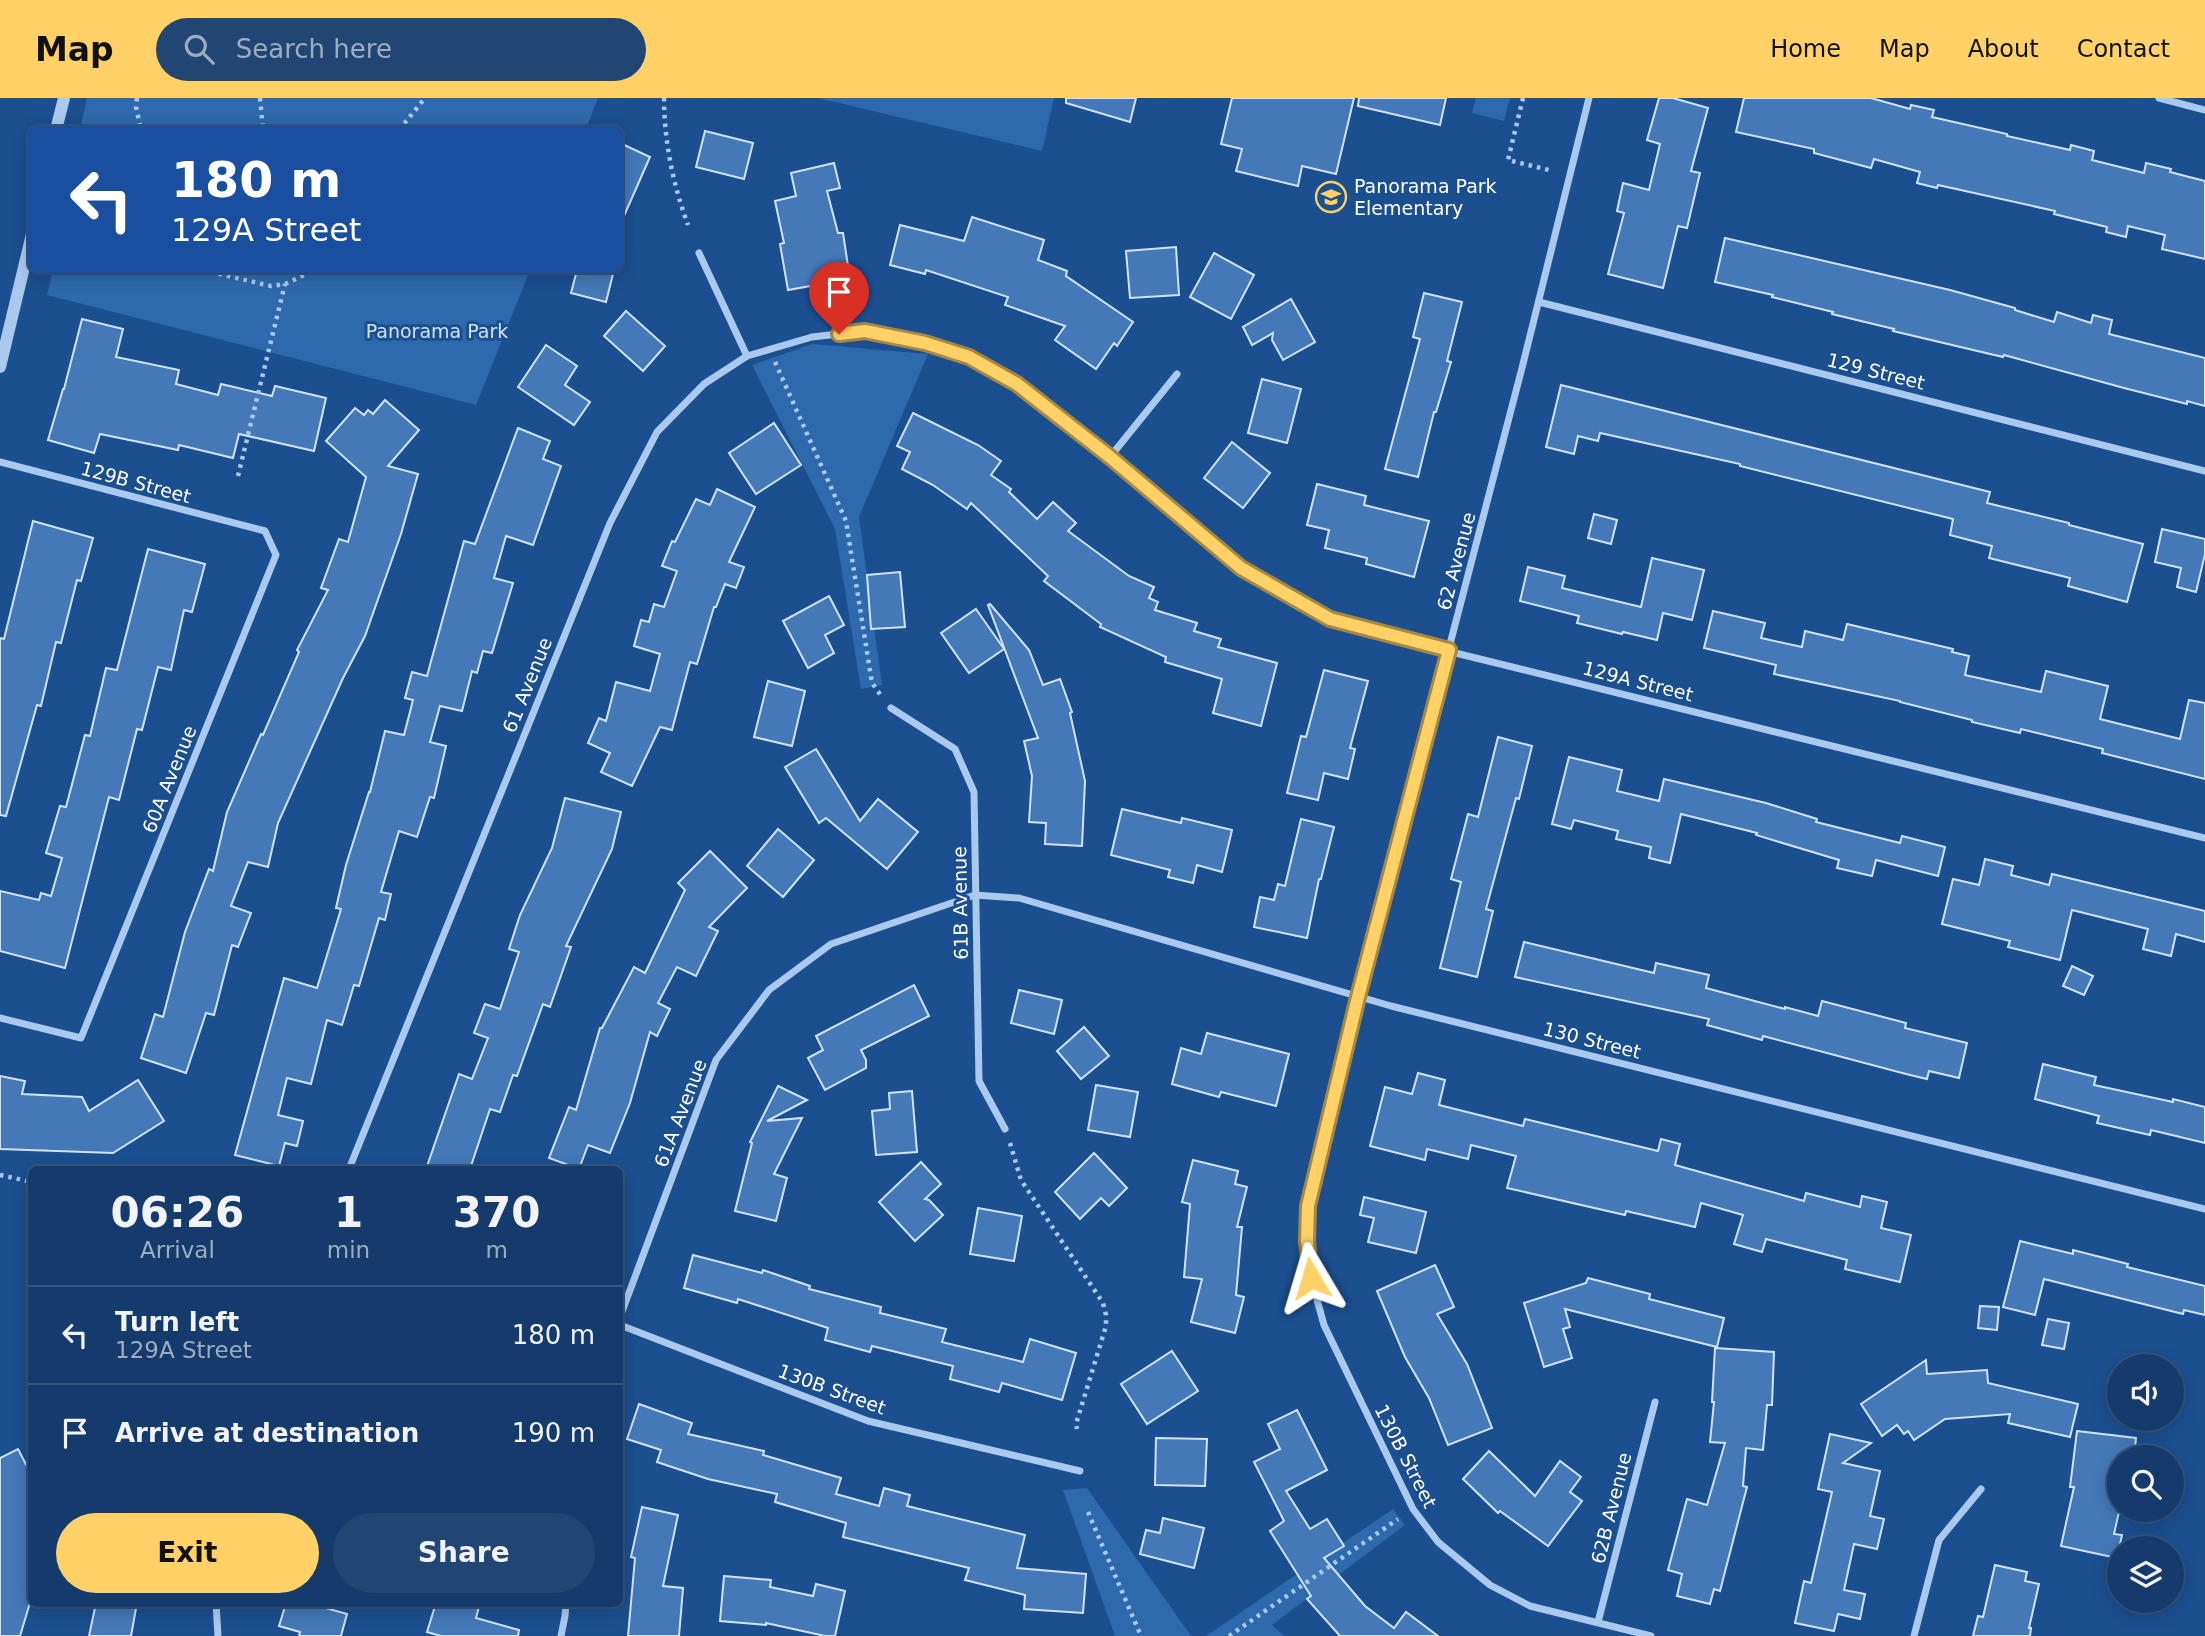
<!DOCTYPE html>
<style>
:root{--surface:#143b6b;--page:#214673;--text:#f1f3f6;--muted:#9dadc1;--line:#33557e;--accent:#ffd166}
body{margin:0;font-family:"DejaVu Sans",sans-serif;background:var(--page);color:var(--text);height:100vh;display:flex;flex-direction:column;font-size:26px;white-space:nowrap}
*{box-sizing:border-box;margin:0}
p{font-size:23px;color:var(--muted)}
.icon{flex:none;width:38px;height:38px;fill:none;stroke:currentColor;stroke-width:2;stroke-linecap:round;stroke-linejoin:round}
.map{position:relative;flex:1;overflow:hidden}
.side{position:absolute;left:28px;top:1068px;width:595px;height:441px;display:flex;flex-direction:column;background:var(--surface);border-radius:10px;box-shadow:0 4px 18px #0003,0 0 0 2px var(--line)}
.side>*{flex:none}
.top-card{position:absolute;left:28px;top:28px;width:595px;height:147px;border-radius:10px;box-shadow:0 4px 18px #0003,0 0 0 2px var(--line);background:#1a4fa0;color:#fff;overflow:hidden}
.controls{position:absolute;left:2107px;top:1256px;display:grid;gap:14px}
.controls a{display:grid;place-items:center;width:77px;height:77px;border-radius:50%;background:var(--surface);box-shadow:0 4px 18px #0003,0 0 0 2px var(--line);font-size:35px}
.pin{position:absolute;display:grid;place-items:center;width:60px;height:60px;color:#fff;margin:-72px -30px;border-radius:50% 50% 50% 0;rotate:-45deg;box-shadow:0 0 7px #0007}
.pin .icon{rotate:45deg}
.me{position:absolute;width:77px;margin:-38px;rotate:353deg;stroke-linejoin:round;filter:drop-shadow(0 0 5px #0008)}
.turn{display:flex;align-items:center;gap:24px;height:147px;padding:0 28px;font-size:32px}
.turn .icon{width:91px;height:91px;stroke-width:2.5}
.turn b{display:block;font-size:49px;line-height:60px}
.eta{display:flex;justify-content:space-evenly;align-items:center;height:119px;text-align:center}
.eta b{font-size:42px;font-weight:700;line-height:49px}
.cta{display:flex;gap:14px;margin-top:auto;padding:14px 28px}
.cta a{flex:1;height:80px;border-radius:42px;background:var(--accent);color:#111;font-size:28px;font-weight:700;line-height:80px;text-align:center}
.cta a+a{background:var(--page);color:var(--text)}
ul{padding:0;list-style:none}
li{display:flex;align-items:center;gap:21px;height:98px;padding:0 28px;border-top:2px solid var(--line)}
li div{flex:1}
li b{display:block;font-size:26px}
li em{font-style:normal}
header{display:flex;align-items:center;gap:42px;box-sizing:border-box;height:98px;padding:0 35px;background:var(--accent);color:#111}
header strong{font-size:33px}
nav{display:flex;gap:38px;margin-inline-start:auto;font-size:24px}
.search{width:490px;height:63px;background:var(--page);display:flex;align-items:center;gap:18px;box-sizing:border-box;padding:0 24px;border-radius:38px;color:var(--muted);font-size:26px}
.map>svg:first-child{display:block}
.green{fill:#2e69ad}
.building{fill:#4478b7;stroke:#cfe3fa;stroke-width:2}
.lines{fill:none;stroke-linecap:round;stroke-linejoin:round}
.path{stroke:#a9c9ee;stroke-width:4.5;stroke-dasharray:3.5 5;stroke-linecap:butt}
.minor{stroke:#a9c9ee;stroke-width:7}
.tertiary{stroke:#a9c9ee;stroke-width:12}
.route-casing{stroke:#a68842;stroke-width:18}
.route{stroke:#ffd166;stroke-width:12}
.labels{text-anchor:middle;dominant-baseline:central;stroke-width:6;stroke-linejoin:round;paint-order:stroke}
.poi-label{font-size:19px;fill:#fff;stroke:#1b4f8f;text-anchor:start}
.park-label{font-size:19px;fill:#cfe3fa;stroke:#1b4f8f}
.street-label{font-size:19px;fill:#fff;stroke:#1b4f8f}
</style>
<header>
<strong>Map</strong>
<div class="search"><svg class="icon" aria-label="search" viewBox="0 0 24 24"><circle cx="10" cy="10" r="6"/><path d="M15 15l6 6"/></svg>Search here</div>
<nav><a>Home</a><a>Map</a><a>About</a><a>Contact</a></nav>
</header>
<div class="map">
<svg width="2205" height="1538" viewBox="0 0 2205 1538">
<rect width="100%" height="100%" fill="#1b4f8f"/>
<g class="green">
<path d="M87 0H598L586 31H80Z"/>
<path d="M818 0H1054L1042 53Z"/>
<path d="M1476 0H1510L1504 23 1472 15Z"/>
<path d="M53 172H530L476 307 47 197Z"/>
<path d="M812 246 928 256 859 419 882 587 861 591 835 431 752 267Z"/>
<path d="M1087 1390 1191 1538H1115L1063 1392Z"/>
<path d="M1393 1411 1405 1427 1272 1527 1284 1538H1206Z"/>
</g>
<g class="building">
<path d="M1066 0H1136L1130 24 1066 5Z"/>
<path d="M1232 0H1354L1336 76 1302 68 1298 88 1236 73 1242 51 1221 46Z"/>
<path d="M1359 0H1446L1440 27 1358 8Z"/>
<path d="M1659 0H1673L1708 10 1691 73 1700 75 1687 130 1678 128 1663 190 1608 176 1624 115 1617 113 1623 85 1649 92 1660 46 1647 42Z"/>
<path d="M1744 0H1871L1910 11 1911 7 1934 12 1932 19 2007 36V38L2070 52 2071 47 2094 53 2092 62 2144 75 2146 65 2171 71 2170 74 2205 83V161L2162 151 2165 137 2128 128 2126 139 2106 134 2107 129 2054 116 2055 113 1938 87 1937 90 1917 85 1920 74 1874 61 1871 70 1814 55V51L1736 34Z"/>
<path d="M705 33 753 45 744 81 696 69Z"/>
<path d="M620 45 650 59 620 127Z"/>
<path d="M834 65 840 90 827 93 838 135H843L850 181 788 192 780 146 784 145 775 103 796 98 791 75Z"/>
<path d="M972 119 1044 142 1038 162 1067 173 1066 178 1133 224 1117 248 1114 245 1096 271 1055 242 1065 228 1005 207 1008 199 926 172 925 176 890 167 900 127 964 143Z"/>
<path d="M1725 140 1950 192 2015 210V212L2054 224 2057 214 2091 225 2093 217 2112 222 2109 236 2205 260V308L2187 303V306L2124 290 2004 257 2003 259 1893 233 1894 231 1832 216 1833 214 1772 199 1773 197 1715 184Z"/>
<path d="M1176 149 1179 197 1130 200 1126 153Z"/>
<path d="M1214 155 1254 177 1231 221 1190 199Z"/>
<path d="M577 172H614L606 204 571 195Z"/>
<path d="M1424 195 1462 204 1447 263 1451 264 1436 314H1434L1418 379 1385 371 1420 241 1413 239Z"/>
<path d="M1291 201 1315 244 1283 262 1272 242 1273 235 1252 247 1243 229Z"/>
<path d="M626 213 665 248 643 273 604 238Z"/>
<path d="M82 221 123 231 116 259 179 272 176 286 218 297 221 286 272 298 275 288 326 300 314 353 239 336 233 360 179 347 178 352 100 336 94 355 48 342 63 291H64Z"/>
<path d="M546 247 577 268 565 287 590 304 574 327 518 289Z"/>
<path d="M1262 281 1301 291 1287 345 1248 335Z"/>
<path d="M1561 287 1990 394 1987 405 2069 425V427L2143 446 2127 504 2068 488 2070 480 1989 460 1992 448 1950 437 1953 421 1740 368V366L1600 335 1598 343 1578 338 1574 356 1546 349Z"/>
<path d="M385 302 419 332 388 368 418 376 401 436 365 538 343 580 278 725 268 769 248 764 231 808 251 815 238 849 232 847 214 917 206 915 186 975 141 960 155 916 163 919 185 834 209 771 213 773 227 714 261 636 263 637 299 554 297 552 328 492 321 490 339 441 348 444 366 379 326 343 355 310 364 317 368 312 373 316Z"/>
<path d="M913 315 978 347 1001 363 991 377 1011 391 1009 394 1037 421 1053 404 1076 425 1068 433 1129 478 1154 489 1149 500 1158 504 1155 512 1197 525 1194 533 1221 541 1218 549 1277 565 1261 628 1213 615 1222 581 1165 564 1166 559 1100 529 1101 526 1044 483 1048 478 971 405 967 411 933 387 902 371 910 354 897 348Z"/>
<path d="M774 325 801 367 756 396 729 355Z"/>
<path d="M518 330 550 343 543 361 561 368 533 447 506 438 494 480 513 485 492 555 483 553 477 575 472 573 462 613 440 608 430 644 446 648 434 700 430 699 417 739 399 733 381 794 391 796 385 822 379 820 359 888 354 887 342 927 327 922 311 986 287 980 278 1017 303 1023 297 1048 285 1045 279 1068 235 1057 284 880 317 890 341 811 336 810 346 767 369 694H370L385 633 404 637 413 602 405 600 412 574 427 578 464 443 475 446Z"/>
<path d="M1232 344 1270 375 1243 410 1204 380Z"/>
<path d="M1317 386 1366 398 1364 407 1429 423 1414 479 1366 466 1367 460 1325 450 1329 432 1307 427Z"/>
<path d="M717 391 755 409 729 464 744 469 736 490 725 486 716 509H714L697 566 690 564 672 632 660 629 632 688 601 674 610 655 588 645 599 620 606 623 616 584 650 593 660 556 634 548 641 522 649 524 654 506 664 509 677 473 662 468 672 443 675 444 696 401 710 407Z"/>
<path d="M1594 416 1617 422 1611 446 1588 440Z"/>
<path d="M33 423 93 440 81 483 77 482 61 545 56 544 41 608 37 607 6 718 0 717V540L4 541Z"/>
<path d="M2162 431 2205 441V456L2196 494 2177 489 2181 470 2155 464Z"/>
<path d="M148 451 205 466 192 514 184 512 171 572 158 569 142 632 137 631 119 702 109 699 65 870 0 853V793L39 802 41 795 51 798 62 760 46 755 60 708 66 709 85 637 90 638 106 570 117 572Z"/>
<path d="M1652 460 1704 472 1692 522 1663 515 1657 542 1623 534 1622 536 1577 525 1579 518 1520 503 1528 469 1565 478 1562 490 1641 509Z"/>
<path d="M900 474 905 529 871 531 867 477Z"/>
<path d="M829 498 844 527 825 537 834 555 808 570 783 523Z"/>
<path d="M990 506 1029 552 1043 587 1060 581 1072 614 1070 615 1085 683 1082 748 1045 746 1046 725 1029 724 1032 678 1024 643 1038 640 988 507Z"/>
<path d="M976 511 1004 551 969 575 941 535Z"/>
<path d="M1713 513 1765 525 1761 540 1802 549 1805 533 1843 542 1847 526 1953 551 1952 554 1969 558 1965 577 2041 594 2046 573 2108 588 2100 621 2180 641 2189 602 2205 605V681L2102 655 2103 651 2021 631 2020 635 1972 624V622L1900 604V603L1774 576 1776 567 1704 550Z"/>
<path d="M1324 572 1368 583 1350 650 1355 651 1348 681 1324 675 1318 702 1287 695 1301 638 1306 639Z"/>
<path d="M768 583 805 593 792 648 754 639Z"/>
<path d="M1498 639 1532 648 1519 701 1516 700 1486 811 1493 813 1477 879 1440 870 1461 784 1451 781 1468 716 1478 719Z"/>
<path d="M816 651 860 723 878 701 918 734 887 771 826 720 819 725 785 669Z"/>
<path d="M1569 659 1622 672 1617 693 1659 703 1664 681 1766 705 1817 721 1816 724 1900 745 1902 738 1945 749 1938 778 1876 762 1872 778 1837 770 1839 762 1756 737 1757 735 1681 716 1670 765 1649 760 1651 749 1616 741 1618 733 1574 722 1571 731 1552 726Z"/>
<path d="M565 700 621 714 612 751 566 848 571 849 550 909 543 906 517 978 513 977 500 1014 490 1011 470 1071H426L459 976 472 981 488 940 474 935 485 906 500 911 519 854 509 851 520 817 552 750Z"/>
<path d="M1122 711 1181 725 1182 720 1232 732 1222 774 1197 767 1193 785 1168 779 1170 772 1111 757Z"/>
<path d="M1301 721 1334 729 1321 781H1319L1307 840 1254 829 1260 799 1274 802 1278 786 1285 788Z"/>
<path d="M778 731 814 762 783 799 747 768Z"/>
<path d="M710 753 747 790 709 829 718 833 696 878 677 869 658 905 670 911 657 938 650 934 630 1005 610 1055 588 1047 579 1071 549 1060 569 1009 576 1012 600 930H602L634 869 645 875 685 792 678 785Z"/>
<path d="M1985 761 2013 768 2011 777 2049 787 2052 776 2205 813V844L2176 836 2171 858 2143 851 2148 831 2072 812 2060 862 2008 849 2010 843 1942 826 1953 781 1979 787Z"/>
<path d="M1524 844 1654 875 1656 865 1709 877 1706 890 1785 911V909L1818 918 1822 903 1906 925 1905 930 1967 945 1959 980 1929 973 1927 981 1906 976 1763 938 1762 942 1707 927 1709 921 1515 879Z"/>
<path d="M2072 868 2093 878 2084 897 2063 888Z"/>
<path d="M914 887 929 918 861 952 866 962V970L825 992 808 960 823 952 816 938Z"/>
<path d="M1019 892 1062 902 1054 936 1011 925Z"/>
<path d="M1084 929 1109 958 1081 981 1057 953Z"/>
<path d="M1207 935 1289 956 1276 1008 1221 994 1219 999 1172 986 1181 950 1201 956Z"/>
<path d="M2043 966 2096 979 2094 987 2173 1004V1001L2205 1009V1045L2151 1032 2150 1037 2097 1025 2099 1018 2035 1001Z"/>
<path d="M1418 975 1445 982 1439 1007 1523 1028 1525 1021 1658 1053 1661 1041 1680 1046 1675 1067 1804 1103 1806 1095 1860 1109 1862 1098 1887 1104 1881 1130 1911 1137 1900 1184 1845 1171 1847 1162 1766 1141 1762 1154 1734 1146 1743 1117 1701 1105 1695 1129 1626 1113 1625 1117 1507 1090 1516 1058 1471 1047 1468 1061 1427 1051 1425 1062 1370 1048 1385 989 1412 996Z"/>
<path d="M0 978 25 983 22 996 82 999 89 1013 138 982 164 1023 113 1055 0 1051Z"/>
<path d="M1096 987 1138 994 1130 1039 1088 1032Z"/>
<path d="M778 988 807 1002 767 1023 802 1020 774 1076 787 1080 776 1123 735 1113 752 1045 750 1044Z"/>
<path d="M912 993 917 1054 876 1057 872 1013 890 1011 889 995Z"/>
<path d="M1094 1055 1127 1090 1109 1108 1101 1100 1080 1121 1055 1094Z"/>
<path d="M1193 1062 1238 1073 1235 1086 1247 1089 1237 1129H1242L1236 1197 1244 1199 1235 1235 1191 1224 1202 1181 1184 1179 1190 1106 1182 1104Z"/>
<path d="M921 1064 941 1086 925 1101 929 1102 943 1117 915 1143 879 1104Z"/>
<path d="M1364 1099 1426 1114 1416 1155 1368 1144 1374 1120 1360 1117Z"/>
<path d="M978 1110 1022 1118 1014 1163 970 1156Z"/>
<path d="M2020 1143 2073 1156V1152L2128 1166 2127 1169 2205 1188V1217L2184 1212 2183 1216 2044 1181 2035 1217 2003 1209Z"/>
<path d="M693 1157 762 1175 763 1172 810 1188 809 1191 881 1209 880 1215 946 1231 942 1244 1023 1264 1030 1241 1076 1255 1062 1302 1002 1285 999 1294 950 1281 953 1268 872 1248 870 1254 825 1242 828 1230 738 1201 737 1205 684 1190Z"/>
<path d="M1435 1167 1454 1209 1437 1216 1467 1266 1492 1330 1448 1347 1429 1300 1405 1259 1377 1193Z"/>
<path d="M1588 1180 1650 1196 1649 1201 1724 1220 1717 1249 1565 1211 1570 1229 1563 1231 1572 1260 1544 1269 1524 1205 1586 1185Z"/>
<path d="M1980 1208 1999 1209 1997 1232 1978 1230Z"/>
<path d="M2048 1221 2069 1225 2064 1251 2042 1247Z"/>
<path d="M1715 1250 1774 1254 1772 1307H1767L1763 1352 1746 1350 1743 1388 1747 1389 1720 1493 1714 1491 1710 1506 1677 1498 1682 1476 1668 1472 1687 1401 1707 1407 1725 1345 1710 1344 1714 1304H1712Z"/>
<path d="M1172 1253 1198 1293 1147 1326 1121 1286Z"/>
<path d="M1926 1262 1927 1276 1987 1272 1988 1285 2078 1306 2070 1339 2008 1325 2010 1316 1945 1321 1914 1342 1908 1333 1904 1336 1897 1327 1882 1338 1861 1306Z"/>
<path d="M639 1306 692 1325 688 1336 764 1353 763 1357 841 1380 836 1396 879 1408 884 1390 910 1397 907 1408 1025 1437 1017 1470 1086 1476 1083 1515 1024 1511 1025 1497 965 1482 969 1470 843 1439 846 1425 775 1404 777 1396 708 1381 657 1364 661 1352 627 1341Z"/>
<path d="M1297 1312 1327 1372 1286 1393 1310 1431 1327 1421 1344 1448 1324 1460 1365 1508 1394 1530 1406 1514 1438 1538H1340L1307 1501 1311 1498 1270 1433 1284 1423 1254 1364 1280 1351 1268 1326Z"/>
<path d="M2077 1333 2136 1340 2134 1360H2119V1414L2114 1436 2122 1437 2117 1460 2061 1448 2074 1389H2070Z"/>
<path d="M1830 1336 1871 1345 1843 1365 1880 1373 1870 1418 1884 1421 1877 1451 1854 1446 1844 1492 1865 1496 1860 1521 1838 1516 1834 1533 1795 1525 1804 1483 1811 1485 1832 1394 1818 1391Z"/>
<path d="M1156 1340 1207 1341 1205 1388 1155 1387Z"/>
<path d="M18 1351 32 1378V1498L20 1538H0V1360Z"/>
<path d="M1489 1353 1535 1398 1560 1363 1581 1379 1570 1394 1582 1403 1548 1448 1500 1413 1498 1415 1463 1381Z"/>
<path d="M642 1409 678 1417 663 1488 683 1490 679 1538H628L635 1460 631 1459Z"/>
<path d="M1163 1420 1204 1430 1194 1470 1140 1456 1146 1432 1160 1435Z"/>
<path d="M1995 1467 2027 1474 2025 1483 2039 1486 2029 1530H2031L2030 1538H1973L1978 1518 1983 1519Z"/>
<path d="M724 1478 771 1482 770 1489 813 1498 816 1486 845 1493 835 1538H825L766 1525V1527L720 1523Z"/>
<path d="M96 1505H137L131 1538H89Z"/>
<path d="M286 1505H308L347 1516 341 1538H299L300 1534 279 1528Z"/>
<path d="M436 1505H480L476 1520 519 1532 518 1538H441L427 1534Z"/>
</g>
<g class="lines">
<g class="path">
<path d="M137 0 136 9 141 32"/>
<path d="M260 0 263 32"/>
<path d="M664 0C664 42 673 87 688 127"/>
<path d="M1523 0 1508 62 1553 73"/>
<path d="M399 32 425 0"/>
<path d="M202 172 271 188 285 186 315 172"/>
<path d="M775 264 846 423 872 585 882 599"/>
<path d="M238 378 285 186"/>
<path d="M1010 1045 1021 1082 1103 1205 1106 1217V1228L1076 1326 1077 1331"/>
<path d="M0 1077 32 1084"/>
<path d="M1088 1414 1141 1538"/>
<path d="M1229 1538 1398 1421"/>
</g>
<g class="minor">
<path d="M1589 0 1522 270 1358 899 1308 1108 1307 1143 1311 1180 1324 1227 1413 1411 1438 1444 1490 1487 1530 1508 1651 1538"/>
<path d="M2159 0 2205 12"/>
<path d="M699 155 747 258"/>
<path d="M1539 204 2205 373"/>
<path d="M1110 359 1177 276"/>
<path d="M0 364 265 433 276 457 81 940 0 920"/>
<path d="M891 610 955 651 974 694 979 983 1005 1031"/>
<path d="M349 1071 610 425 657 334 704 286 747 258 812 239 865 233 925 245 969 259 1017 286 1110 359 1241 470 1330 521 1419 546 2205 740"/>
<path d="M620 1219 716 962 769 892 831 846 975 797 1019 800 1391 908 2205 1111"/>
<path d="M620 1227 868 1323 1080 1373"/>
<path d="M216 1505 218 1538"/>
<path d="M1598 1524 1655 1304"/>
<path d="M561 1538 565 1518 566 1505"/>
<path d="M1914 1538 1939 1442 1981 1391"/>
</g>
<g class="tertiary">
<path d="M56 32 64 0"/>
<path d="M0 269 32 136"/>
</g>
</g>
<g class="lines">
<g class="route-casing">
<path id="route" d="M839 236 865 233 925 245 969 259 1017 286 1110 359 1241 470 1330 521 1449 552 1358 899 1308 1108 1307 1143 1311 1180"/>
</g>
<use href="#route" class="route"/>
</g>
<defs>
<g id="school-ring" transform="scale(1.575)"><circle r="9.5" fill="#1b4f8f" stroke="#ffd166" stroke-width="1.5"/><path d="M0-5L7-2L0 1L-7-2ZM-4 1L0 2.5L4 1V4Q0 6-4 4Z" fill="#ffd166"/></g>
</defs>
<g fill-rule="evenodd">
<use href="#school-ring" x="1331" y="99"/>
</g>
<g class="labels">
<g class="poi-label">
<text x="1354" y="88">Panorama Park<tspan x="1354" dy="22">Elementary</tspan></text>
</g>
<g class="park-label">
<text x="437" y="233">Panorama Park</text>
</g>
<g class="street-label">
<text transform="translate(1876 273) rotate(14)">129 Street</text>
<text transform="translate(136 384) rotate(15)">129B Street</text>
<text transform="translate(1456 463) rotate(-75)">62 Avenue</text>
<text transform="translate(1638 583) rotate(14)">129A Street</text>
<text transform="translate(527 587) rotate(-68)">61 Avenue</text>
<text transform="translate(169 681) rotate(-68)">60A Avenue</text>
<text transform="translate(960 805) rotate(-91)">61B Avenue</text>
<text transform="translate(1592 942) rotate(14)">130 Street</text>
<text transform="translate(680 1015) rotate(-69)">61A Avenue</text>
<text transform="translate(832 1291) rotate(20)">130B Street</text>
<text transform="translate(1406 1358) rotate(63)">130B Street</text>
<text transform="translate(1611 1410) rotate(-76)">62B Avenue</text>
</g>
</g>
</svg>
<div class="controls">
<a><svg class="icon" aria-label="sound" viewBox="0 0 24 24"><path d="M4 9h4l5-4v14l-5-4H4zM17 9q2 3 0 6"/></svg></a>
<a><svg class="icon" aria-label="search" viewBox="0 0 24 24"><circle cx="10" cy="10" r="6"/><path d="M15 15l6 6"/></svg></a>
<a><svg class="icon" aria-label="layers" viewBox="0 0 24 24"><path d="M12 4l9 5-9 5-9-5zM3 14l9 5 9-5"/></svg></a>
</div>
<div class="pin" style="left:839px;top:236px;background:#d93025"><svg class="icon" aria-label="arrive" viewBox="0 0 24 24"><path d="M6 21V4h12l-3 4 3 4H6"/></svg></div>
<svg class="me" style="left:1311px;top:1180px" viewBox="-20 -20 40 40"><path d="M0-17L14 15 0 8-14 15z" fill="#ffd166" stroke="#fff" stroke-width="4"/></svg>
<div class="top-card">
<div class="turn"><svg class="icon" aria-label="left" viewBox="0 0 24 24"><path d="M17 20v-9H6M10 6l-5 5 5 5"/></svg><div><b>180 m</b>129A Street</div></div>
</div>
<section class="side">
<div class="eta">
<div><b>06:26</b><p>Arrival</p></div>
<div><b>1</b><p>min</p></div>
<div><b>370</b><p>m</p></div>
</div>
<ul>
<li><svg class="icon" aria-label="left" viewBox="0 0 24 24"><path d="M17 20v-9H6M10 6l-5 5 5 5"/></svg><div><b>Turn left</b><p>129A Street</p></div><em>180 m</em></li>
<li><svg class="icon" aria-label="arrive" viewBox="0 0 24 24"><path d="M6 21V4h12l-3 4 3 4H6"/></svg><div><b>Arrive at destination</b></div><em>190 m</em></li>
</ul>
<div class="cta"><a>Exit</a><a>Share</a></div>
</section>
</div>
